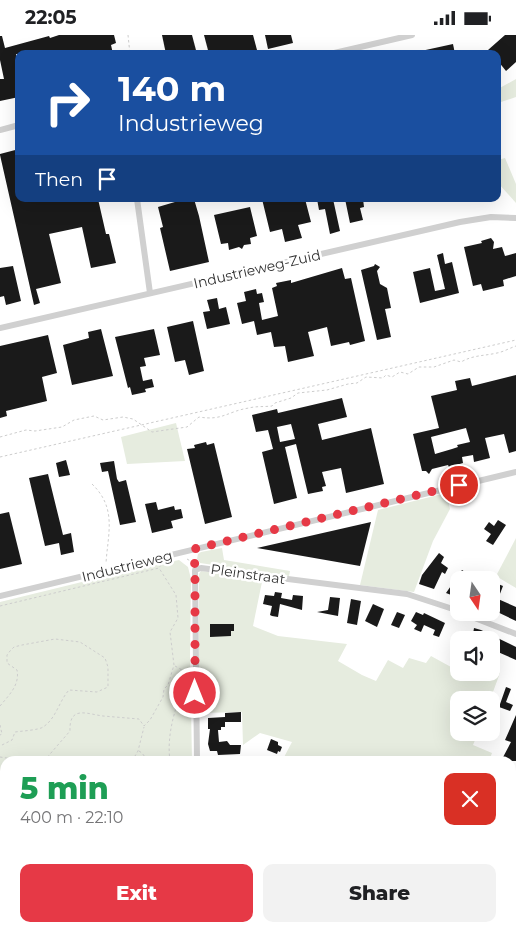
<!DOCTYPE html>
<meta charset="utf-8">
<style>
:root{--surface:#fff;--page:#f2f2f2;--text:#202124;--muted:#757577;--accent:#e63946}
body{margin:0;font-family:Montserrat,sans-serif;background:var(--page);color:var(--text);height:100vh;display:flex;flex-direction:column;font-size:19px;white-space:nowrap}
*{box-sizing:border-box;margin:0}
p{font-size:16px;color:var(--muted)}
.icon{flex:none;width:28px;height:28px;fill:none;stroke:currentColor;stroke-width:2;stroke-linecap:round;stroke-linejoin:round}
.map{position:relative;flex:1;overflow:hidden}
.panel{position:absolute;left:0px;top:721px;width:516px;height:176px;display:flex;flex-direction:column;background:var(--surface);border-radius:15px 15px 0 0;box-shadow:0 5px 20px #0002}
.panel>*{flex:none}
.guide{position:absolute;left:15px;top:15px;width:486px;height:152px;border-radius:10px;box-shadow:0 5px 20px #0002;background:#1a4fa0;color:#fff;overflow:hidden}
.needle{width:32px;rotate:167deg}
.controls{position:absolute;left:450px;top:536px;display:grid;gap:10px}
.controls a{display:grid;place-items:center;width:50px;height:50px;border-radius:10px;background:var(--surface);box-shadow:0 5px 20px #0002;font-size:25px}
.pin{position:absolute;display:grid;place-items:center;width:42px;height:42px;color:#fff;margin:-21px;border:2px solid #fff;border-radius:50%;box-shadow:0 1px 5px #0007}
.me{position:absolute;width:55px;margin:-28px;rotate:0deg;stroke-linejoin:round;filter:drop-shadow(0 0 4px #0008)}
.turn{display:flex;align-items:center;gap:18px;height:105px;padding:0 20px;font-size:22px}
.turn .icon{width:65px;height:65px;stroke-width:2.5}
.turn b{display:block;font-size:35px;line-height:42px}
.then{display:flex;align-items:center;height:48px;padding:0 20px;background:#0003;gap:10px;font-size:19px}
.round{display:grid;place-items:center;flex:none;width:52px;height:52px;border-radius:10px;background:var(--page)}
.overview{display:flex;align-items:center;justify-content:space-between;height:85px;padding:0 20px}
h1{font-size:30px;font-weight:800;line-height:38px;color:#1e9e55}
.cta{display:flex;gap:10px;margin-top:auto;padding:10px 20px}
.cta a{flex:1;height:58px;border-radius:10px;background:var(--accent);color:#fff;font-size:20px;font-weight:800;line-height:58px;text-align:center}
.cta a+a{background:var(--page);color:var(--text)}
.status{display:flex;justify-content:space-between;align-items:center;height:35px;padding:0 25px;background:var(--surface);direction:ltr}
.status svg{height:14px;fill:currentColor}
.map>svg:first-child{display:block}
.green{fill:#e6ecdf}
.building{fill:#1a1a1a;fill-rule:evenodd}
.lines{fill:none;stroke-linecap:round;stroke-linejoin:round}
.path{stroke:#cdcdcd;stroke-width:1;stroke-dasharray:2.5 2.5;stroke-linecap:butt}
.service{stroke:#d0d0d0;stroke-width:3}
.minor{stroke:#d0d0d0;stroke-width:6}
.tertiary{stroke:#d0d0d0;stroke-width:8}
.route{stroke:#e63946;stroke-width:9;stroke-dasharray:0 16.2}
.labels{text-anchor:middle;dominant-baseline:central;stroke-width:5;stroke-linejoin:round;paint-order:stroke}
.street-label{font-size:14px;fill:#333;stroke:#fff}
</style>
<div class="status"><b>22:05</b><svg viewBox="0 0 49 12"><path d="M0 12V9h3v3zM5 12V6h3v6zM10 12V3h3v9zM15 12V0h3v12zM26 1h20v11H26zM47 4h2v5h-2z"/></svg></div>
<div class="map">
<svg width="516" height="897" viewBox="0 0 516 897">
<rect width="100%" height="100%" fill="#fff"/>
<g class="green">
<path d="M516 44V62L498 68V54Z"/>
<path d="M505 123 516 149V168L498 148V125Z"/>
<path d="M176 388 185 426 127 429 121 402Z"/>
<path d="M446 458 450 474 433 506 414 557 360 550 378 475Z"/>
<path d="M516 503V553L496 541Z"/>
<path d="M222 513 224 525 290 536 289 541 200 528 197 524 198 519 201 517Z"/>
<path d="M179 525 188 532 191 544 190 619 192 726H5V892L46 893 31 897H0V567L131 535Z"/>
<path d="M201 536 263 542 253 591 278 601 347 609 338 626 362 640 376 646 388 625 403 633 409 623 426 628 431 621 451 632 456 621 459 622V638H491V635L500 638 490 665H459V698H478L473 710 492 718 489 726H282L292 707 260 698 243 710 242 677 199 678V539Z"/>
<path d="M83 893H158V897H68Z"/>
</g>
<g class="building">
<path d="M59 0H114L116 8 111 10 113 19H16L19 32V62L0 66V44H4L0 25V1H2L5 13 49 1 50 3Z"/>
<path d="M162 0H192L197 19H166Z"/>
<path d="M204 0H253L257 15 245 19H209Z"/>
<path d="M265 0H291L293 8 268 14Z"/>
<path d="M505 0H516V27L506 36 498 26V19H491L488 15Z"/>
<path d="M453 9 455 19H421V16Z"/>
<path d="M19 114V164H98L106 199H109L116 228 91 233 82 192 49 199 61 248 36 254 40 268 34 270 0 120V119Z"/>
<path d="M185 164H194L199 181 209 227 170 236 160 193 163 192 158 172Z"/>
<path d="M262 164H305L311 187 298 190 302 203 285 207 282 194 270 197Z"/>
<path d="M317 164H333L340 196 330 199 325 174 319 175Z"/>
<path d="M345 164H363L364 172 360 173 363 185 350 188Z"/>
<path d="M250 172 257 201 250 203 251 209 244 210 242 214 239 212 229 215 228 208 221 209 214 180Z"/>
<path d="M491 203 494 207 493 214 502 212 505 221 516 218V241L503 245 504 251 483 256 481 249 473 251 464 212 482 208 481 206Z"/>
<path d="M443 218 445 229 452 227 459 258 420 268 413 237 430 233 435 256 445 254 437 220Z"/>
<path d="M375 229 380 232 377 236 380 249 387 253 391 273 385 274 391 302 377 305 361 235 374 231Z"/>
<path d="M13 231 21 266 6 270 4 261 0 262V233Z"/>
<path d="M342 233 345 244 351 243 365 306 350 310 349 307 331 311 327 292 308 297 314 321 288 327 285 311 274 312 271 297 257 300 254 286 242 289 237 268 246 266 244 257 256 254 257 259 262 258 264 267 259 268 262 285 278 281 272 253 277 251 276 248 291 245V248Z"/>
<path d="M217 263 219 274 226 272 230 289 207 294 203 277 210 276 207 265Z"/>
<path d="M193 286 204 336 189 340 185 325 175 327 167 292Z"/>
<path d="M101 294 113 341 72 350 63 310 89 303 88 297Z"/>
<path d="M154 294 160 320 144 323 146 331 140 332 143 346 152 344 154 352 145 354 146 357 132 360 130 352 128 353 115 302Z"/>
<path d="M48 300 57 338 42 342 47 366 6 376 7 381 0 383V311Z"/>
<path d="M516 340V416L509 418 504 399 485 403 490 423 474 427 473 420 462 422 463 428 449 432 448 430 432 434 429 439 426 436H422L413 399 439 393 431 361 457 355 455 346 470 343 472 351ZM466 393 470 407 457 410 458 412 452 414 435 419 431 402Z"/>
<path d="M342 363 347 382 318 389 322 405 371 393 384 449 346 458 341 433 322 437 326 451 322 452 323 456 308 459 296 409 285 412 297 463 274 469 262 417 273 414 268 395 256 397 252 380 277 374 278 378ZM291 389 295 404 280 407 277 392Z"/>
<path d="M206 407 207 410 214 408 232 482 205 489 187 414 195 413 194 410Z"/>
<path d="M66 425 70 440 59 442 56 428Z"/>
<path d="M114 426 117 444 119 447 126 445 136 487 120 490 108 436 102 437 100 428Z"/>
<path d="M48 439 63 500 71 498 74 517 61 520 59 508 45 511 29 443Z"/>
<path d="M156 467 158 475 174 471 175 475 181 474 183 483 171 486 173 493 152 498 145 469Z"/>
<path d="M9 477 22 529 0 534V479Z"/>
<path d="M498 485 506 490 493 510 486 506 491 499 484 494 489 487 494 491Z"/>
<path d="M371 487 360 531 257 513Z"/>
<path d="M439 518 444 522 441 528 448 533 445 539 442 537 434 554 419 549 422 540Z"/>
<path d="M462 535 468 539 464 545H459V563L446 558Z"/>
<path d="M498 549 503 551 498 564 516 572V586L491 574V561L493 562Z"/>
<path d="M275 557 282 558 281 563 292 565 293 560 303 561 302 575 280 569 278 582 272 581 270 580 272 571 263 569 265 560 274 561Z"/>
<path d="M330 562 340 563 338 581 317 577 328 575Z"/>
<path d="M351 564 361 566 357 590 347 588Z"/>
<path d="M373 569 384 574 377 592 365 586Z"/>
<path d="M397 577 405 580 399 593 391 590Z"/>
<path d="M416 577 423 580 424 578 445 588 439 602 433 600 435 595 424 590 421 597 414 594 417 590 411 586Z"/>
<path d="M210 589H234V596H231V601L210 602Z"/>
<path d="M474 593 481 595 516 612V625L491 614V605H472Z"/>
<path d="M506 652 511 654 506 667 513 670 510 676 499 672Z"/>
<path d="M241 677V687H225V692H221V695H218L219 707 227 706 230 710H241L240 719 218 720 217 716H210L208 709 210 694H208V683L225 682V678Z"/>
<path d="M516 680V726H501L511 707 505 705Z"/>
<path d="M271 704 278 707V710L282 712 280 717 278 716 277 719 267 715Z"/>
</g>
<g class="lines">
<g class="path">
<path d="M128 0 130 19"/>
<path d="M0 402 26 395 35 396 62 392 74 385 94 381 103 385 123 382 133 384 152 397 187 392 199 382C223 386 228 376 249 373 256 371 264 372 272 371L275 368 291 363 298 358 327 355 348 349 357 348 366 342 383 343 386 340 392 342 400 337 408 339 419 332H434L454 325 461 327C473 320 484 321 497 318 503 317 510 313 516 311"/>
<path d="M0 422 516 305"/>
<path d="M92 449C117 473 108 498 106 528"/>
<path d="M187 524 194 528"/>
<path d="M0 571 159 533 161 530"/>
<path d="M175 631 184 636 187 641"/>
<path d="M0 671C9 660 20 650 17 635L7 628V620L10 616 14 612 22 610 55 604 80 607 105 623 108 632V652L97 657 69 655C59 666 56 684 43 692 39 695 22 696 15 697L12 705 0 711"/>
<path d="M0 690 2 699 0 700"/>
<path d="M139 716 142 718 148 726"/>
<path d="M0 722 27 726"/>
<path d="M44 726 70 696C69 670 87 679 103 681 115 682 127 683 139 684L144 691 150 685 163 662 164 654 168 650 174 630 170 597 178 583 176 560 159 533"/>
<path d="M132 726 138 716 144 692"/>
<path d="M170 726C166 697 177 668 187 642H189"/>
<path d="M0 738 5 728"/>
<path d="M0 746 5 751"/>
<path d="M0 761 5 764"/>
<path d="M0 828 5 830"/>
<path d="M132 892 134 897"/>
</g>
<path class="service" d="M476 892 481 897"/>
<g class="minor">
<path d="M330 19 412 0"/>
<path d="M0 95 19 90"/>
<path d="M137 164 150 258"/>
<path d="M0 293 460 187 491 182 516 183"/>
<path d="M0 561 516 437"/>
<path d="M462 578 516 599"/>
<path d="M197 726 195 535 201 533 407 559 459 576"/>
<path d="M511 819H516"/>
<path d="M300 892 307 897"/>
<path d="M53 897 69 892"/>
</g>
<g class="tertiary">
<path d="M511 797 516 787"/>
<path d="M449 897 453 892"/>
</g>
</g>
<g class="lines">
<path class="route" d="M195 658V536L194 514 459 450"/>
</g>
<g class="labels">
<g class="street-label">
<text transform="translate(257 234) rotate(-13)">Industrieweg-Zuid</text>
<text transform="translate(127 531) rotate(-14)">Industrieweg</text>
<text transform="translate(248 539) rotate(8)">Pleinstraat</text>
</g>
</g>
</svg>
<div class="controls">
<a><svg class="needle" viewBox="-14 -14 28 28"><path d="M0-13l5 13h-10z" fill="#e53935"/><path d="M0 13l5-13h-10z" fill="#757577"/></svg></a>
<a><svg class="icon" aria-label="sound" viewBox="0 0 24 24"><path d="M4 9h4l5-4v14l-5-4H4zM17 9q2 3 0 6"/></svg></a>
<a><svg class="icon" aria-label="layers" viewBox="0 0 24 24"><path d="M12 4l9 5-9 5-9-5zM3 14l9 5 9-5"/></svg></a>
</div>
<div class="pin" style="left:459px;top:450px;background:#d93025"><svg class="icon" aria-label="arrive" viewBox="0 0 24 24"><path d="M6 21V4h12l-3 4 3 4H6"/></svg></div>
<svg class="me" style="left:195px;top:658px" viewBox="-20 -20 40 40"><circle r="17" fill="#e63946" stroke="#fff" stroke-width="3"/><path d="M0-11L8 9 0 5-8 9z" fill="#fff"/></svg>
<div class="guide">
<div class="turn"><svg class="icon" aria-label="right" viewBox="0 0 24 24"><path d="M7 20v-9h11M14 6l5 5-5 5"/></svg><div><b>140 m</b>Industrieweg</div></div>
<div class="then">Then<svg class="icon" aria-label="arrive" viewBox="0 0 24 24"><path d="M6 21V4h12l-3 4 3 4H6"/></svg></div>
</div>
<section class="panel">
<div class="overview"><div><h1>5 min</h1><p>400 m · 22:10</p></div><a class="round" style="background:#d93025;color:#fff"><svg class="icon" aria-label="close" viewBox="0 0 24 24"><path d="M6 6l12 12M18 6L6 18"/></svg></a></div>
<div class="cta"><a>Exit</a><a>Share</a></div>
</section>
</div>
